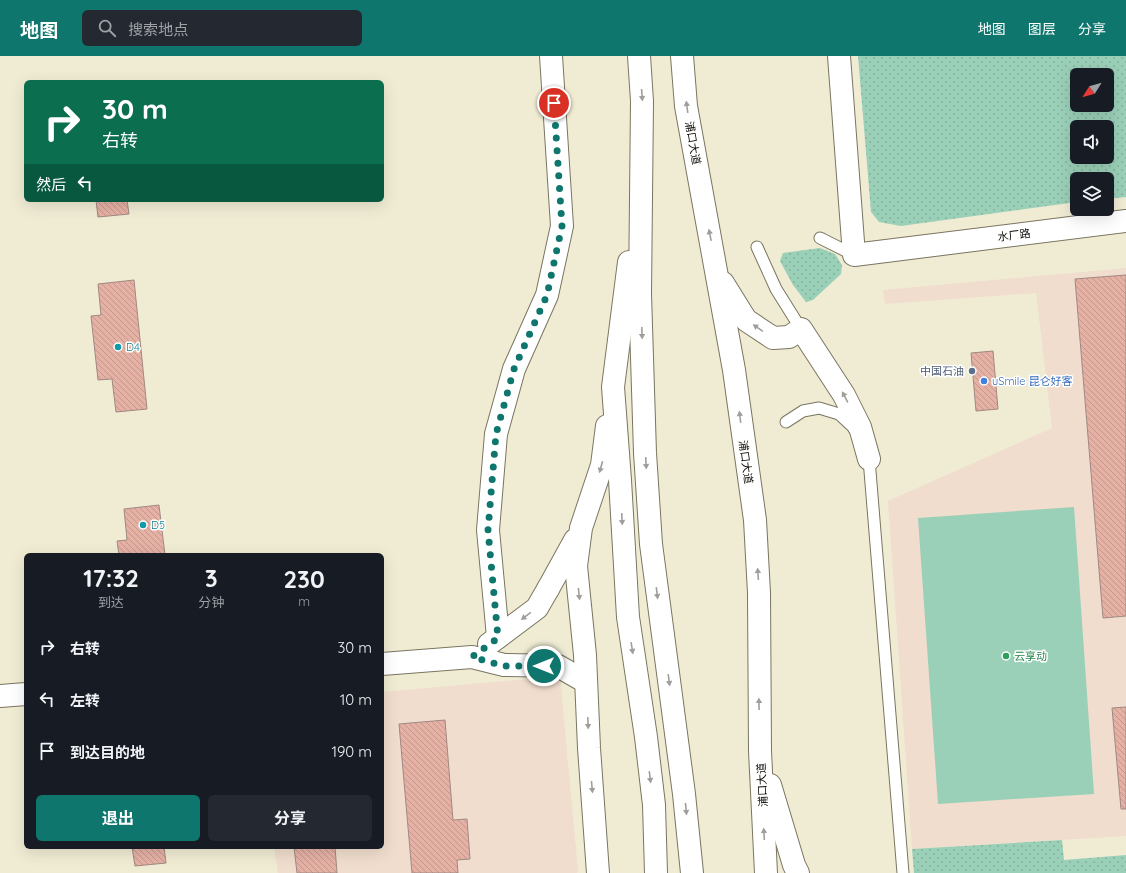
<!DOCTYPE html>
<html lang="zh">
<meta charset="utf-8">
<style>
:root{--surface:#171b24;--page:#242831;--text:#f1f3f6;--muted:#9ea1a6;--accent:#0f766e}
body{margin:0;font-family:Quicksand,"Noto Sans SC",sans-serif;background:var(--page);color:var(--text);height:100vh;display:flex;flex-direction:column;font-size:15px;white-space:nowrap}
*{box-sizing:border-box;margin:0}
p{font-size:13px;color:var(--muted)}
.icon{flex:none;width:22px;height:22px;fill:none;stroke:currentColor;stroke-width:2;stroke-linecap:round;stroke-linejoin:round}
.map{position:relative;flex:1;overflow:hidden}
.side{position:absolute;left:24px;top:497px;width:360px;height:296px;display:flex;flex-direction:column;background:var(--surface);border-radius:6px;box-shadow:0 4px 16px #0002}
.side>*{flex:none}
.guide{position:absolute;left:24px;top:24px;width:360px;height:122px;border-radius:6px;box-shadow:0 4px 16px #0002;background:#0b6e4f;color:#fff;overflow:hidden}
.needle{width:26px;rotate:233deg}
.tools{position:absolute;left:1070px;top:12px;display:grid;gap:8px}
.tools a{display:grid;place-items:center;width:44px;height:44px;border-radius:6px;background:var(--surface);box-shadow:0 4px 16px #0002;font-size:20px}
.pin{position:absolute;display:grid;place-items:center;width:34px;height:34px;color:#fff;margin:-17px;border:2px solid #fff;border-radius:50%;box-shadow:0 1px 4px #0007}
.me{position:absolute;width:44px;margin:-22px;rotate:270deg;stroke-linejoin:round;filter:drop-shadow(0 0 3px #0008)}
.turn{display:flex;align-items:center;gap:14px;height:84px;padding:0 12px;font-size:18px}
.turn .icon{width:52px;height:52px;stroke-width:2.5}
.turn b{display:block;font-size:28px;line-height:34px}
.then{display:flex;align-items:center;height:38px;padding:0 12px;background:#0003;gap:8px;font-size:15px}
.eta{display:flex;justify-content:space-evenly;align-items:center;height:68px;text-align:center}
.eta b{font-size:24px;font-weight:700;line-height:28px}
.action{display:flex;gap:8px;margin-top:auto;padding:8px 12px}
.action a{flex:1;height:46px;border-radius:6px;background:var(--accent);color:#fff;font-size:16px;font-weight:700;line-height:46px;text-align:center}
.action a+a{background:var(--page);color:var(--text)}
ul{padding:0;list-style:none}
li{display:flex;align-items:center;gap:12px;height:52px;padding:0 12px}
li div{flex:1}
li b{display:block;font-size:15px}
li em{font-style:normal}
header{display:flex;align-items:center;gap:24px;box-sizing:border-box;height:56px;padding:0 20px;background:var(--accent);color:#fff}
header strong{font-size:19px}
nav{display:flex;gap:22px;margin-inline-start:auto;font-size:14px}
.search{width:280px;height:36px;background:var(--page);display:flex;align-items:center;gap:10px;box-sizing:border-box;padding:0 14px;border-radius:6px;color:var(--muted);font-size:15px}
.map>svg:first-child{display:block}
.commercial{fill:#f0ddcd}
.grass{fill:url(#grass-dots);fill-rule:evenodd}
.garden{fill:#9bd0b8}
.building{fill:url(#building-back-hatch);stroke:#a18882}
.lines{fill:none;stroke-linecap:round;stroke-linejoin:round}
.service-casing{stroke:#797560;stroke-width:13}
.minor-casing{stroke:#797560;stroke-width:24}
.trunk-casing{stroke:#797560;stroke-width:24}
.service{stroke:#fff;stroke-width:11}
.minor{stroke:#fff;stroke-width:22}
.trunk{stroke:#fff;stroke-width:22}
.oneway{fill:#9f9e9b}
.route{stroke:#0f766e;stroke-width:7;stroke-dasharray:0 12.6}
.culture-dot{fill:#0f9aa8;stroke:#fff;stroke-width:1.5}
.service-dot{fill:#5c6f8a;stroke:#fff;stroke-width:1.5}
.shop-dot{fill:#3f7fe0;stroke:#fff;stroke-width:1.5}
.leisure-dot{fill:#2e9e5b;stroke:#fff;stroke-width:1.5}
.labels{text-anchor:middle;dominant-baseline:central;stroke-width:3;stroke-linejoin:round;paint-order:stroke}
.street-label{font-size:11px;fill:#0e0c05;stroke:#fff}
.culture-label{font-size:11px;fill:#0d838f;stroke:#fff;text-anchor:start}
.service-label{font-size:11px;fill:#4e5e75;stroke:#fff;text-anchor:end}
.shop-label{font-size:11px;fill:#366cbe;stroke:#fff;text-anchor:start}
.leisure-label{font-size:11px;fill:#27864d;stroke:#fff;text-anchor:start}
</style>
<header>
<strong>地图</strong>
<div class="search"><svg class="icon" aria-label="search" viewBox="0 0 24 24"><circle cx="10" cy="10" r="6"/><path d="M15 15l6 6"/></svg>搜索地点</div>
<nav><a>地图</a><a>图层</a><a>分享</a></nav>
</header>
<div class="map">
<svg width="1126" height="817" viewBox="0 0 1126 817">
<defs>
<pattern id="grass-dots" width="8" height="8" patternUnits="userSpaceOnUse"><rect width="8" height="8" fill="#9bd0b8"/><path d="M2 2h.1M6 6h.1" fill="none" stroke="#84b19d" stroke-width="1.8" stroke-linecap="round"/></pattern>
<pattern id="building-back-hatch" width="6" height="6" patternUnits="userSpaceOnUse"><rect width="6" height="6" fill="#e6b1a5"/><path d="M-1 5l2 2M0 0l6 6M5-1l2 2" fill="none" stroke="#c4978d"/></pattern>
</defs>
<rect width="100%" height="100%" fill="#f0ecd4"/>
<g class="commercial">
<path d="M1126 212V780L912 793 888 445 1052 372 1036 237 885 248 883 234Z"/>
<path d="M560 620 578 815 577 817H278L274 791H382V636Z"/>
</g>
<g class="grass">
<path d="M858 0H1126V141L1107 143V123H1077V146L901 170 879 166 871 156ZM1077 19H1107V49H1077ZM1077 71H1107V101H1077Z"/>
<path d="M820 192 835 198 842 209 841 218 813 244 806 246 793 229 780 205 783 197Z"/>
<path d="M1062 784 1064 804 1126 799V817H914L912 793Z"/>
</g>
<path class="garden" d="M1074 451 1094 738 938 748 918 462Z"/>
<g class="building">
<path d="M96 144H127L129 158 98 161Z"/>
<path d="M1126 219V560L1103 562 1075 223Z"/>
<path d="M134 224 147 353 116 356 112 323 98 324 91 260 101 259 98 228Z"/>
<path d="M993 295 998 353 976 355 971 297Z"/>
<path d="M159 449 165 499H119L117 485 127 484 124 453Z"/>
<path d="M1126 651V753H1121L1112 652Z"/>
<path d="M445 664 453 764 467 763 470 803 457 804 458 817H412L399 668Z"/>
<path d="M132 791H164L166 807 135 810Z"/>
<path d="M294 791H335L337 817H297Z"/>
</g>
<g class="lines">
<g class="service-casing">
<g id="service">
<path d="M820 182 854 199"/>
<path d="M757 191 776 233 801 273"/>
<path d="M786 366 803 355 819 352 839 358 853 371 854 373"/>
<path d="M867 399 869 403 903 817"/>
</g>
</g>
<g class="minor-casing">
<g id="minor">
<path d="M839 0 854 199 1126 165"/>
<path d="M498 581 488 474 496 378 514 313 547 239 562 170 551 0"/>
<path d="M489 588 537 552 548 533"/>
<path d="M382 608 472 601 504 609 558 610 586 626"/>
<path d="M0 640 26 638"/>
</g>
</g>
<g class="trunk-casing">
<g id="trunk">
<path d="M639 0 642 45 640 238 645 397 651 488 684 738 692 817"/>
<path d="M682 0 686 50 734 314 755 464 759 537 760 695 766 817"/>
<path d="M629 206 613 331 620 424 628 561 646 681 654 749 656 817"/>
<path d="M723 227 746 264 773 282 789 281 801 273 844 339 860 371 869 403"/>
<path d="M548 533 575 484"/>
<path d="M770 729 794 809 798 817"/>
<path d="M598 817 589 692 585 599 576 510 581 472 602 409 607 370"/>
</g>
</g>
<use href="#service" class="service"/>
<use href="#minor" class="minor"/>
<use href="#trunk" class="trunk"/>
</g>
<defs><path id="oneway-solid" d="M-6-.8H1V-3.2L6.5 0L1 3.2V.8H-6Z"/></defs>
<g class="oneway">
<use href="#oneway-solid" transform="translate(642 39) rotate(86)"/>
<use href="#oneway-solid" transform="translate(687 51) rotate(-98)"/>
<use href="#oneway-solid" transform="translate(710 179) rotate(-101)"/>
<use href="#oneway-solid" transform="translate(758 272) rotate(-145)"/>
<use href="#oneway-solid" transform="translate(642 277) rotate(88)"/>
<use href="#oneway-solid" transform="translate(845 341) rotate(-118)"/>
<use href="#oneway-solid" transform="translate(740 361) rotate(-97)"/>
<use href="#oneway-solid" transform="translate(646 407) rotate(87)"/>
<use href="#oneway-solid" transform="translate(601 411) rotate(105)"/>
<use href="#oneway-solid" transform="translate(622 463) rotate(87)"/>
<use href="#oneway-solid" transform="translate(758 518) rotate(-94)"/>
<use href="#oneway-solid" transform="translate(657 537) rotate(83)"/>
<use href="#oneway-solid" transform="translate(579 538) rotate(84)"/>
<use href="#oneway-solid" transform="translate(526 560) rotate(143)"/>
<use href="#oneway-solid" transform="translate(632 592) rotate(81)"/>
<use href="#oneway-solid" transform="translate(669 624) rotate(82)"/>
<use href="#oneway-solid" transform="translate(759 648) rotate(-91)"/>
<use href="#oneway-solid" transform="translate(588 667) rotate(88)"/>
<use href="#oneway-solid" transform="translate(650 721) rotate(83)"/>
<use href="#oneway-solid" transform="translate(592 731) rotate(85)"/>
<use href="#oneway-solid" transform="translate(686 753) rotate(85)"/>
<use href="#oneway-solid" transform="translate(764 778) rotate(-93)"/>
</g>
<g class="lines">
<path class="route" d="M544 610H504L472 601 498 582 488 474 496 378 514 313 547 239 562 170 554 47"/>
</g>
<g class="culture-dot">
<circle cx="118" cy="291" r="4"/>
<circle cx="143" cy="469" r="4"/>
</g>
<circle class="service-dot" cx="972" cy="315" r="4"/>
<circle class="shop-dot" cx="984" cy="325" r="4"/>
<circle class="leisure-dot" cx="1006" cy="600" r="4"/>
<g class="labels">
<g class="street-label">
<text transform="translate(693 87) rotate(80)">浦口大道</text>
<text transform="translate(1014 179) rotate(-7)">水厂路</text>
<text transform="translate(746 406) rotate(82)">浦口大道</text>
<text transform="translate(762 729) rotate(-93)">浦口大道</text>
</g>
<g class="culture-label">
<text x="126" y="291">D4</text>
<text x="151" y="469">D5</text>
</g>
<g class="service-label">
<text x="964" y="315">中国石油</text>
</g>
<g class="shop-label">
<text x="992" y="325">uSmile 昆仑好客</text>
</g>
<g class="leisure-label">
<text x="1014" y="600">云享动</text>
</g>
</g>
</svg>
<div class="tools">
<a><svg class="needle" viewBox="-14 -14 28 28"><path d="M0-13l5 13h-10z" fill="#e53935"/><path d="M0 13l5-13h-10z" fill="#9ea1a6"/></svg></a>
<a><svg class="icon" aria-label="sound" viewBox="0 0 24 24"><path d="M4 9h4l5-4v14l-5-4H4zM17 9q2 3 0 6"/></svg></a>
<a><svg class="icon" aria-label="layers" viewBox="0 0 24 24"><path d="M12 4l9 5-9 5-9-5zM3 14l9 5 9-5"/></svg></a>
</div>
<div class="pin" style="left:554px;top:47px;background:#d93025"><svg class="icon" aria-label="arrive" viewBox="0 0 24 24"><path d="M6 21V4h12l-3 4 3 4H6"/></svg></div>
<svg class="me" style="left:544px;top:610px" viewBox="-20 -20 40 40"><circle r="17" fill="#0f766e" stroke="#fff" stroke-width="3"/><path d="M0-11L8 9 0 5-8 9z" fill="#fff"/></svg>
<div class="guide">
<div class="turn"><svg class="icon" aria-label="right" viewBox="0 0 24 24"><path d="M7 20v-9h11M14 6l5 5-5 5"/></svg><div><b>30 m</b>右转</div></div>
<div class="then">然后<svg class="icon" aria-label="left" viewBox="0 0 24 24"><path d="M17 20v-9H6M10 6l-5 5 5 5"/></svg></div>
</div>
<section class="side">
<div class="eta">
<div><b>17:32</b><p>到达</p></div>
<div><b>3</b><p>分钟</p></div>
<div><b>230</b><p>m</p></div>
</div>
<ul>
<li><svg class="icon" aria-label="right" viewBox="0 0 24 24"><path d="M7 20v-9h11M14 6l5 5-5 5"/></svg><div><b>右转</b></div><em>30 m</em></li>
<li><svg class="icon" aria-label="left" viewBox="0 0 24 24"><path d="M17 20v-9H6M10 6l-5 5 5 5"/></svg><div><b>左转</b></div><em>10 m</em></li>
<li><svg class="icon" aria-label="arrive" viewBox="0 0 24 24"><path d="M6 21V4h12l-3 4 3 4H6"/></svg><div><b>到达目的地</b></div><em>190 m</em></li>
</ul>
<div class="action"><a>退出</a><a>分享</a></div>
</section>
</div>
